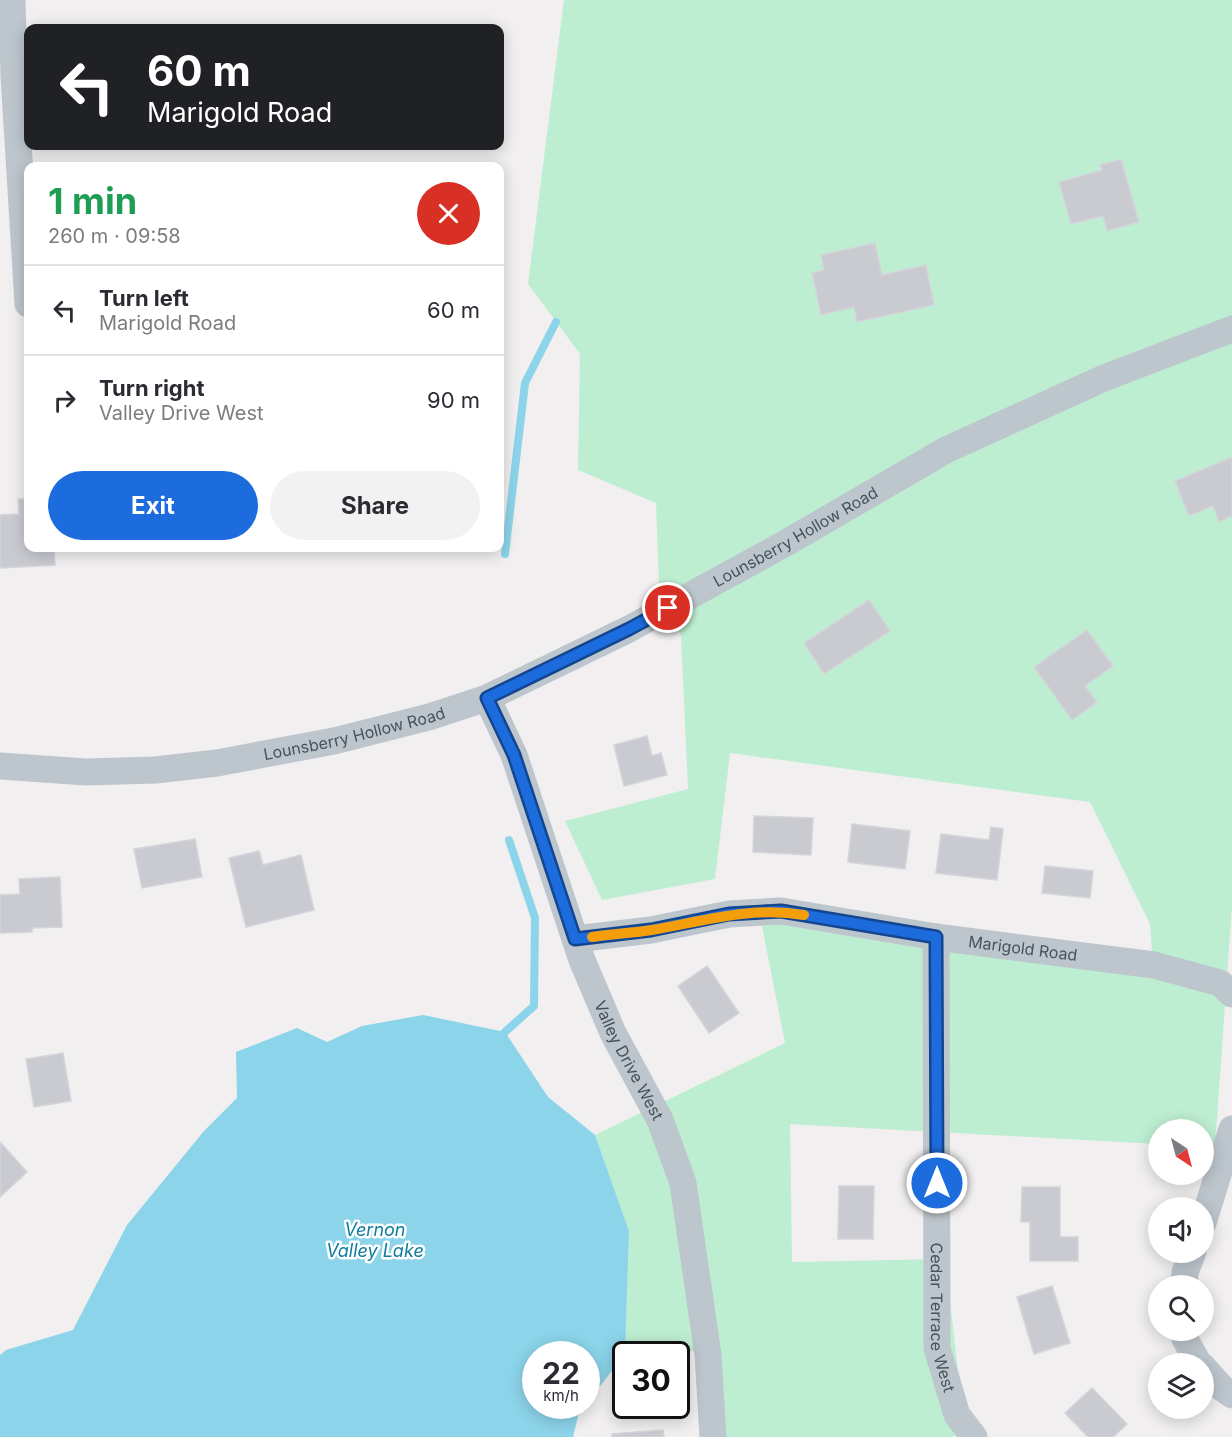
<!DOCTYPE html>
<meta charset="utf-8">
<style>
:root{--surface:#fff;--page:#f2f2f3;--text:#2b2b33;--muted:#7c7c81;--line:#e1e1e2;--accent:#1d6cdd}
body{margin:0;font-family:Inter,sans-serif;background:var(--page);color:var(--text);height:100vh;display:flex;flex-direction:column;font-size:22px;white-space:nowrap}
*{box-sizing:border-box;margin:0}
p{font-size:20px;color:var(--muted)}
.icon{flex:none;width:33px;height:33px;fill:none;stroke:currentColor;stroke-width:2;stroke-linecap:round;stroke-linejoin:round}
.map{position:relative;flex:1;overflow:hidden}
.panel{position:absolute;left:24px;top:162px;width:480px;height:390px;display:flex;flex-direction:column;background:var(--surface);border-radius:12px;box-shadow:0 3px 15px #0003}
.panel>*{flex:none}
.hud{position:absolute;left:24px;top:24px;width:480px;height:126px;border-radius:12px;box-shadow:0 3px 15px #0003;background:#202124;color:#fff;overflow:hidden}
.needle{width:39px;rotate:144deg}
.controls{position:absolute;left:1148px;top:1119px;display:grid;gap:12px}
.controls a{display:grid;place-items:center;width:66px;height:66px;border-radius:50%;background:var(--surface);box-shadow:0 3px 15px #0003;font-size:30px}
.speed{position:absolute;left:522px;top:1341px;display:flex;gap:12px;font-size:30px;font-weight:700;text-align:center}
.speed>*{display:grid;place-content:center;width:78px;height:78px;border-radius:50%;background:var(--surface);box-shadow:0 3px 15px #0003;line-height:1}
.speed small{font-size:15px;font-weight:400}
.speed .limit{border:3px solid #111;border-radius:9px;background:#fff;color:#111}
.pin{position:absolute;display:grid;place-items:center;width:51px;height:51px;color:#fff;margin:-26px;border:3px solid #fff;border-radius:50%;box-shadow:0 2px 6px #0007}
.me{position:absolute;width:66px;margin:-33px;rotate:0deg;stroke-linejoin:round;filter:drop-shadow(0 0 4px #0008)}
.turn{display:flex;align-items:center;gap:21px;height:126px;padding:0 24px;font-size:27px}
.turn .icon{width:78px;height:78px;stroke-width:2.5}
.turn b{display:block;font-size:42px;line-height:51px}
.round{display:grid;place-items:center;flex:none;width:63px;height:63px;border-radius:32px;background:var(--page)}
.head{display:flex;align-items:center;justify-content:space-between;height:102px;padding:0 24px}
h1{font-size:36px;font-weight:700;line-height:45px;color:#1e9e55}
.cta{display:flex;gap:12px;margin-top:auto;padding:12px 24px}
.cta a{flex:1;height:69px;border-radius:36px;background:var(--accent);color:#fff;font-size:24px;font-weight:700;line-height:69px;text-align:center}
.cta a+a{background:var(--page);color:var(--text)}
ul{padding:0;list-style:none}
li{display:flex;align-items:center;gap:18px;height:90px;padding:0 24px;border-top:2px solid var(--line)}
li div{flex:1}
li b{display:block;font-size:22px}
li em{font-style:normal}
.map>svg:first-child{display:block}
.green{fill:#beeed2}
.water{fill:#8cd4ea}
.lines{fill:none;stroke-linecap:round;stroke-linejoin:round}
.stream{stroke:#8cd4ea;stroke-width:8}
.building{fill:#c9cbd1;stroke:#d3d5da;stroke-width:1.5}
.street{stroke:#bdc6cd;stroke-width:27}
.route-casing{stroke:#134690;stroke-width:15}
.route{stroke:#1d6cdd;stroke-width:10}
.slow{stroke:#f59e0b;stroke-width:10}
.labels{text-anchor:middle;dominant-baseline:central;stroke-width:5;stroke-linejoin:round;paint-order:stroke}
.street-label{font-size:16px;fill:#47525c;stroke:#fff}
.water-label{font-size:18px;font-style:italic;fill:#107d9f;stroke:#fff}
</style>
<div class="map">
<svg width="1232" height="1437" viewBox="0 0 1232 1437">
<rect width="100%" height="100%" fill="#f1efef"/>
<path class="green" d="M564 0H1232V906L1215 1147H1203V1130H1158V1144L790 1124 792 1262 945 1259 965 1431 952 1437H711L701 1351 625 1354 629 1231 595 1135 785 1043 760 916 1153 967 1150 924 1090 802 730 753 715 879 602 900 565 821 688 789 681 636 659 583 656 503 578 470 580 354 528 284Z"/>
<path class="water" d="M423 1015 505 1032 548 1097 595 1135 629 1231 625 1354 587 1403 586 1354H536V1406H585L579 1412 573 1437H0V1355L6 1350 73 1330 127 1225 204 1131 237 1098 236 1052 297 1028 327 1042 362 1026Z"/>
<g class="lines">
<g class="stream">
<path d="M505 554 525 383 556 322"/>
<path d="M505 1032 534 1006 535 918 509 840"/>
</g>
</g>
<g class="building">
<path d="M1121 159 1139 222 1107 231 1103 216 1071 224 1059 182 1102 170 1100 165Z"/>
<path d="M875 243 882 275 926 265 934 305 857 322 854 307 821 315 812 273 824 270 821 255Z"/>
<path d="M1232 457V516L1219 522 1213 506 1189 516 1175 481Z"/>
<path d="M18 499H28V548H54L55 565 0 568V515L19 514Z"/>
<path d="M869 600 890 631 824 674 804 643Z"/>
<path d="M1087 630 1113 666 1085 686 1097 702 1072 720 1034 667Z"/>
<path d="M647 736 652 756 661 753 667 775 624 786 614 745Z"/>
<path d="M754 816 813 818 811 855 753 852Z"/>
<path d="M852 824 910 831 905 869 848 862Z"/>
<path d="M991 827 1003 829 997 880 936 873 941 834 989 840Z"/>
<path d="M195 839 202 877 142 888 134 849Z"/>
<path d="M259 851 263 865 301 855 314 910 246 927 229 858Z"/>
<path d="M1045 866 1093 871 1090 898 1042 893Z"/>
<path d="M60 877 62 927 32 928V932L0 933V895L20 894 19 879Z"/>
<path d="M707 966 739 1013 709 1033 678 986Z"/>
<path d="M63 1053 71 1101 34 1107 26 1059Z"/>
<path d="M0 1142 27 1172 0 1197Z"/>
<path d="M839 1186H874L873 1239H838Z"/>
<path d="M1022 1187H1060V1237H1078V1261H1030V1222H1021Z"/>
<path d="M1052 1286 1070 1343 1034 1354 1017 1297Z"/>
<path d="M1092 1388 1127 1424 1113 1437H1088L1065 1413Z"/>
<path d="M663 1430 664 1437H612V1434Z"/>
</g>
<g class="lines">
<g class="street">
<path d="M12 0 14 76 28 304"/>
<path id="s1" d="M487 698 514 755 582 960 613 1033 660 1120 683 1183 708 1355 713 1437"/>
<path id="s2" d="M0 766 86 772 155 770 217 763 334 741 429 717 487 698 629 629 786 543 946 450 1104 378 1232 329"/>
<path id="s3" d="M936 937 937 1348 957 1415 974 1437"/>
<path id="s4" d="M575 939 651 930 729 914 781 911 936 937 1154 965 1220 983 1232 994"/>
<path d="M1203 1223 1232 1129"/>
<path d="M1184 1286 1185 1272 1193 1252"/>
<path d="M1185 1330V1339L1199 1364"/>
<path d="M1203 1367 1222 1388 1232 1395"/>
</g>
</g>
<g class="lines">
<g class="route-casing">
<path id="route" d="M668 608 629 629 487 698 514 755 575 939 651 930 729 914 781 911 936 937 937 1183"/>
</g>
<use href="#route" class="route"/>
<path class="slow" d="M592 937C612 934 633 933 652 930 704 921 751 906 804 915"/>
</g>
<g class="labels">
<g class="street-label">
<text stroke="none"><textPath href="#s2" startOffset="844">Lounsberry Hollow Road</textPath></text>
<text stroke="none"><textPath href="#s2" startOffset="358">Lounsberry Hollow Road</textPath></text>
<text stroke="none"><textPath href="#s4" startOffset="453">Marigold Road</textPath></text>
<text stroke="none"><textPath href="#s1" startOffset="390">Valley Drive West</textPath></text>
<text stroke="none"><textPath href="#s3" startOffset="381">Cedar Terrace West</textPath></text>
</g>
<g class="water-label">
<text x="375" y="1229">Vernon<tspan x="375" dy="21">Valley Lake</tspan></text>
</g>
</g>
</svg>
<div class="controls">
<a><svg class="needle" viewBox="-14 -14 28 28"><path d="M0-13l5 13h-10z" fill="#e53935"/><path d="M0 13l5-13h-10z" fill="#7c7c81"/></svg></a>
<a><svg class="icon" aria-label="sound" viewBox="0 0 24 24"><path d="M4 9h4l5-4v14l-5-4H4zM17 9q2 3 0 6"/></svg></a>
<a><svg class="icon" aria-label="search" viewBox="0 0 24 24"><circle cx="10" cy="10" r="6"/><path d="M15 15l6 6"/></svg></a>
<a><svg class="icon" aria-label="layers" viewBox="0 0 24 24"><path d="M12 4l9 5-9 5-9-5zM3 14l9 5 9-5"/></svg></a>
</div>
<div class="speed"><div>22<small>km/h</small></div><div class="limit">30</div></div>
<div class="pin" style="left:668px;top:608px;background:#d93025"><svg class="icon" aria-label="arrive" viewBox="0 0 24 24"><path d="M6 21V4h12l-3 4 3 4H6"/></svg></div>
<svg class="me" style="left:937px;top:1183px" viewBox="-20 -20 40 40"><circle r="17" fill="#1d6cdd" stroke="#fff" stroke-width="3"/><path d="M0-11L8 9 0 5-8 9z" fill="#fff"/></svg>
<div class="hud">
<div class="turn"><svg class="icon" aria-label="left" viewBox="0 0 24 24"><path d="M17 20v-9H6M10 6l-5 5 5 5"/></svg><div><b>60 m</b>Marigold Road</div></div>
</div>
<section class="panel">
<div class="head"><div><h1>1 min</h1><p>260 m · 09:58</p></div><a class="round" style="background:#d93025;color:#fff"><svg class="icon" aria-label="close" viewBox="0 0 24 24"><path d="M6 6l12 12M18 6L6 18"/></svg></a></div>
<ul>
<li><svg class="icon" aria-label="left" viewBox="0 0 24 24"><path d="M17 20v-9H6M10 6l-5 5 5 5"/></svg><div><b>Turn left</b><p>Marigold Road</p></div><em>60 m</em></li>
<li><svg class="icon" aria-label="right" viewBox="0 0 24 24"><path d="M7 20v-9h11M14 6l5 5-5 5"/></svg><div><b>Turn right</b><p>Valley Drive West</p></div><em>90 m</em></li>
</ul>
<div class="cta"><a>Exit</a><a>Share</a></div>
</section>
</div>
